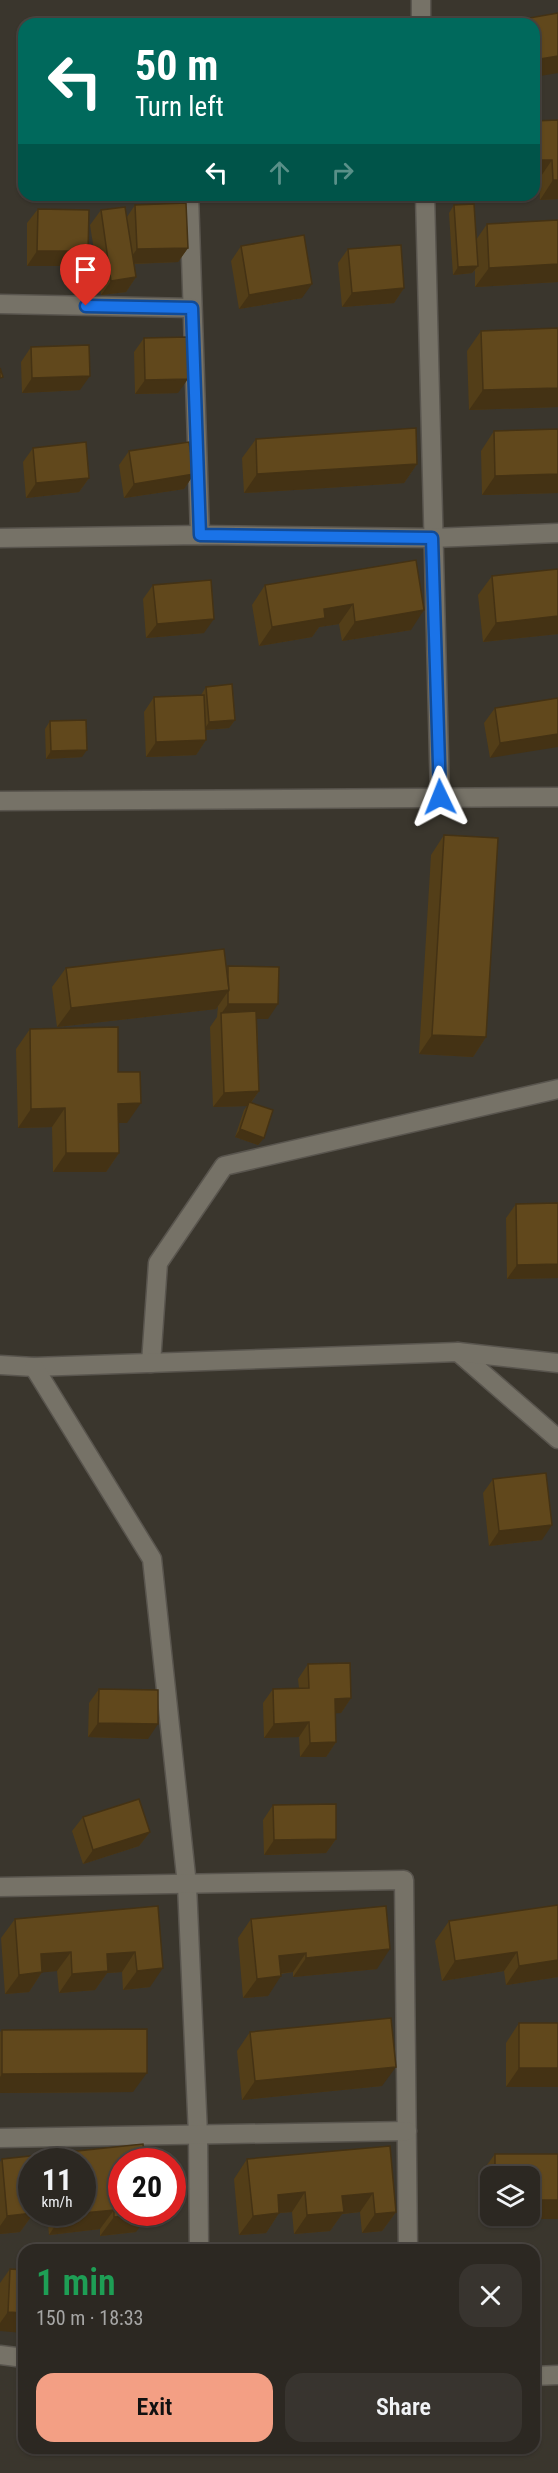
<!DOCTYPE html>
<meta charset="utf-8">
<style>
:root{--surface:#2c2822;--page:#38342f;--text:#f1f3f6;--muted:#a6a6a5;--line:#484440;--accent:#f39f84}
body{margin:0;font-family:"Roboto Condensed",sans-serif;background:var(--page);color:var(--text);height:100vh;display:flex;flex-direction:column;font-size:22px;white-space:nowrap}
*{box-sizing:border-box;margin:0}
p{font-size:20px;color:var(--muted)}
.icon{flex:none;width:33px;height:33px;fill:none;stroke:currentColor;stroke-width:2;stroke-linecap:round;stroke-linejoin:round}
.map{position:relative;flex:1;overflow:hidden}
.details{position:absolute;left:18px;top:2244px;width:522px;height:210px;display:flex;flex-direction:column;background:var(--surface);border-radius:18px;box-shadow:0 2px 4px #0004,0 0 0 2px var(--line)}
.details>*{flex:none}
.banner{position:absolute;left:18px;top:18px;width:522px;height:183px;border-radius:18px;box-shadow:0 2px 4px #0004,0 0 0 2px var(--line);background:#00695c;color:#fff;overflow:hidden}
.controls{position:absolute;left:480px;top:2166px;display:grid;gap:12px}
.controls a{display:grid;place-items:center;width:60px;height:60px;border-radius:12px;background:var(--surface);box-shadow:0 2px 4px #0004,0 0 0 2px var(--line);font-size:30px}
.speed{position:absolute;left:18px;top:2148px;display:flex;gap:12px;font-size:30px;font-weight:700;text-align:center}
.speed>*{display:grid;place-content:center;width:78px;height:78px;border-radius:50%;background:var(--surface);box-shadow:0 2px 4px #0004,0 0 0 2px var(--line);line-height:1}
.speed small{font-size:15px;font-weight:400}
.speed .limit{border:9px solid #d22;background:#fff;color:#111}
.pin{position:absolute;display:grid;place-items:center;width:51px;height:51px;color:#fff;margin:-62px -26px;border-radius:50% 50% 50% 0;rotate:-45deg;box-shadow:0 0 6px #0007}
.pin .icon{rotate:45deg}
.me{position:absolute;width:66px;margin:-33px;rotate:358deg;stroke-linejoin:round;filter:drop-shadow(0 0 4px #0008)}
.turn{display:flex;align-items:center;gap:21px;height:126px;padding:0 18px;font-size:27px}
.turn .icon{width:78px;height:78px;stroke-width:2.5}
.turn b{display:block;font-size:42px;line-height:51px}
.lanes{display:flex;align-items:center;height:57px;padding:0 18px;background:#0003;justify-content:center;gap:30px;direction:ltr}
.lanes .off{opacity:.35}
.round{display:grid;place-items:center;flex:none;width:63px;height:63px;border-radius:18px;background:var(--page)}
.head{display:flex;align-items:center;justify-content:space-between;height:102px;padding:0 18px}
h1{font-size:36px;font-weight:600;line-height:45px;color:#1e9e55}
.primary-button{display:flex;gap:12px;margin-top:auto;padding:12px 18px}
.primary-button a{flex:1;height:69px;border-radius:18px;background:var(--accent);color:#111;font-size:24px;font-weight:600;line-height:69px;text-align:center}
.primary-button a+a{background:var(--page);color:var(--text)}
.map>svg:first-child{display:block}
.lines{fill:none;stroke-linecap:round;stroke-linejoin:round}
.minor-casing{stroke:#59554e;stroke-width:21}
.minor{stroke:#767267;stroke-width:18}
.wall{fill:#533e18;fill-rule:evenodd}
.shaded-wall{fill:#443214}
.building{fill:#61481c;stroke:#443214;stroke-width:1.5}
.route-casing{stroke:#114b97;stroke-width:15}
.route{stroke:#1a73e8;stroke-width:10}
</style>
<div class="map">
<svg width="558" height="2473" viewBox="0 0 558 2473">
<rect width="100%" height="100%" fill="#3a362d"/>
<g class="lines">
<g class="minor-casing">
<g id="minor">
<path d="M421 0V24"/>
<path d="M189 195 200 535"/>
<path d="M425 195 440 797"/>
<path d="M0 304 192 308"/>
<path d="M0 538 200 535 432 538 558 533"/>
<path d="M0 801 558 797"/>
<path d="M458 1352 558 1439"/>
<path d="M151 1363 158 1263 224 1166 558 1089"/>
<path d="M0 1365 34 1367 458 1352 558 1363"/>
<path d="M34 1367 152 1559 187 1885 198 2135 199 2250"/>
<path d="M0 1887 404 1880 408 2250"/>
<path d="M0 2138 407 2131"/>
<path d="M0 2355 24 2358"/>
<path d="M534 2376 558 2375"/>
</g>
</g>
<use href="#minor" class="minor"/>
</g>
<g class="wall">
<path d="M558 120V199L540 200 539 179H534V121Z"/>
<path d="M487 195H512L509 200 487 201Z"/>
<path d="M135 205 188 248 178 262 134 264 136 277 126 292 101 295 90 225 101 210 127 217Z"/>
<path d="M454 205 476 240 487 224 558 220V282L475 287V270L472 273 453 275 449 213Z"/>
<path d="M38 209 88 251 78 266H27V223Z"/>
<path d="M241 246 302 298 239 309 231 261Z"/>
<path d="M348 249 404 288 394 303 342 307 338 263Z"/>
<path d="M558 328V407L469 410 467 351 481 331Z"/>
<path d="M144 338 178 393 135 394 134 352Z"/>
<path d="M31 347 80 390 22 393 21 362Z"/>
<path d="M558 429V493L482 495 481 451 494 431Z"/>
<path d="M256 439 417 464 404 483 244 493 242 458Z"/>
<path d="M33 448 89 478 79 492 26 498 23 462Z"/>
<path d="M129 451 194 474 184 489 124 498 119 465Z"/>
<path d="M416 560 411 630 342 641 339 624 319 627 312 637 259 646 252 605 265 585Z"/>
<path d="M558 569V634L483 642 478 595 492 576Z"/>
<path d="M153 585 204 633 146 638 143 599Z"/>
<path d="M206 687 235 720 229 728 206 730V740L196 755 146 757 144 712 154 697 201 695Z"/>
<path d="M558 698 490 758 484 723 495 708Z"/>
<path d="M50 721 82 757 46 759 45 729Z"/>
<path d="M444 835 486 1037 473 1057 419 1054 431 855Z"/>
<path d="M228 966 268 1019 257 1018 259 1091 251 1103 264 1138 258 1145 235 1137 244 1110 247 1106 213 1107 210 1027 217 1017 218 1006 216 1009 57 1027 52 987 66 968H227Z"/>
<path d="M30 1029 118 1072 127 1123H119V1153L106 1172H53L52 1127 18 1128 16 1049Z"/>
<path d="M516 1204 558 1278 507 1279 506 1218Z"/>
<path d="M493 1479 542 1540 489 1546 483 1493Z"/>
<path d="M308 1664 351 1698 341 1713H335L336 1742 326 1757H300L299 1737 264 1738 263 1703 273 1689 299 1688 298 1679Z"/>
<path d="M99 1689 148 1739 88 1737 89 1703Z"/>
<path d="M273 1805 336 1839 326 1853 264 1855 263 1820Z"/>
<path d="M83 1817 150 1832 139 1846 83 1864 72 1831Z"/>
<path d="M558 1905V1977L506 1985 504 1971 442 1981 435 1941 449 1921Z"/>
<path d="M158 1906 150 1987 123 1990 122 1972 107 1973 95 1990 59 1993 57 1971 42 1972 29 1992 5 1994 1 1938 15 1919Z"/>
<path d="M251 1919 377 1969 293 1977V1972L281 1974 268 1996 243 1998 238 1938Z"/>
<path d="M519 2023H558L506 2087V2043Z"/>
<path d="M2 2030 133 2092 0 2093V2032Z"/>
<path d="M250 2032 382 2086 242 2100 237 2051Z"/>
<path d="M143 2144 136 2232 100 2236V2229L49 2235 47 2212H82V2162L33 2214 20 2232 0 2234V2162L2 2159Z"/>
<path d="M390 2146 396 2212 382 2231 362 2233 360 2212 342 2214 330 2231 294 2234 292 2212 279 2213 266 2233 239 2235 234 2179 247 2159Z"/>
<path d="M495 2154H558V2219H481V2173ZM490 2176H530L490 2216Z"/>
<path d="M10 2269 24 2270 0 2331V2283Z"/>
</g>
<g class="shaded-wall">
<path d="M558 56V73L534 77V60Z"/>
<path d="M534 160H552L539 179H534Z"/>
<path d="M553 180H558V199L540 200Z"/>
<path d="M491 195H512L509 200 487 201Z"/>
<path d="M188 248 178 262 126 264 137 249Z"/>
<path d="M37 251H88L78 266H27Z"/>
<path d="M558 264V282L475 287 489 268Z"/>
<path d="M478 266 472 273 453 275 458 267Z"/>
<path d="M136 277 126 292 101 295 111 281Z"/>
<path d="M312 284 302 298 239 309 249 295Z"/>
<path d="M404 288 394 303 342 307 352 293Z"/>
<path d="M90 376 80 390 22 393 32 378Z"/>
<path d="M188 379 178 393 135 394 145 380Z"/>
<path d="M558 388V407L469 410 483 390Z"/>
<path d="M417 464 404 483 244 493 257 474Z"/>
<path d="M194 474 184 489 124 498 134 484Z"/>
<path d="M558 474V493L482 495 495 476Z"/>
<path d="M89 478 79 492 26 498 36 483Z"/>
<path d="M353 604 339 624 319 627 312 637 259 646 272 627 324 609Z"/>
<path d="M424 610 411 630 342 641 355 622Z"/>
<path d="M558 616V634L483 642 496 623Z"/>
<path d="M214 619 204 633 146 638 157 624Z"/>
<path d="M235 720 229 728 204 730 209 722Z"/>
<path d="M558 734V747L490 758 500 743Z"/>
<path d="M206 740 196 755 146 757 156 742Z"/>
<path d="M87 750 82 757 46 759 51 751Z"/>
<path d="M229 990 216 1009 57 1027 71 1008Z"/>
<path d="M228 1004H278L268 1019 221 1018V1014Z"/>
<path d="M432 1035 486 1037 473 1057 419 1054Z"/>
<path d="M259 1091 249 1105V1102L247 1106 213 1107 224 1093Z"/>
<path d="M141 1103 127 1123H105L118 1104Z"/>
<path d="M65 1108 52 1127 18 1128 31 1109Z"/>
<path d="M240 1129 264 1138 258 1145 235 1137Z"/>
<path d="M66 1153H119L106 1172H53Z"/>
<path d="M558 1264V1278L507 1279 517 1265Z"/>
<path d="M552 1525 542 1540 489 1546 499 1531Z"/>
<path d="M351 1698 341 1713 325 1714 335 1699Z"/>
<path d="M309 1722 299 1737 264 1738 274 1724Z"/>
<path d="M98 1723 158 1724 148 1739 88 1737Z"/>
<path d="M336 1742 326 1757H300L310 1743Z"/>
<path d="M150 1832 139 1846 83 1864 93 1850Z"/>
<path d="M336 1839 326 1853 264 1855 274 1840Z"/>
<path d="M390 1949 377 1969 293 1977 306 1958Z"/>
<path d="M71 1952 57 1971 27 1974 41 1954Z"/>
<path d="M135 1952 122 1972 107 1973 95 1990 59 1993 72 1974 107 1954Z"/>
<path d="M517 1952 504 1971 442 1981 455 1961Z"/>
<path d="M306 1953 293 1972 266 1975 279 1956Z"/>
<path d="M558 1960V1977L506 1985 519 1966Z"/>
<path d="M163 1968 150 1987 123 1990 137 1971Z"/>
<path d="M42 1972 29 1992 5 1994 19 1975Z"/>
<path d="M281 1976 268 1996 243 1998 257 1979Z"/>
<path d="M396 2067 382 2086 242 2100 255 2081Z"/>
<path d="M519 2068H558V2087H506Z"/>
<path d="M147 2073 133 2092 0 2093V2077L2 2074Z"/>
<path d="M305 2192 292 2212 264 2214 278 2195Z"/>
<path d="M373 2193 360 2212 342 2214 330 2231 294 2234 307 2215 342 2196Z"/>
<path d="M530 2200H558V2219H481L490 2206V2216H530Z"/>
<path d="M114 2210 100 2229 49 2235 62 2215Z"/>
<path d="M32 2212H46L33 2214 20 2232 0 2234V2226L7 2216Z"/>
<path d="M396 2212 382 2231 362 2233 375 2214Z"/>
<path d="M150 2213 136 2232 100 2236 114 2217Z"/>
<path d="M279 2213 266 2233 239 2235 253 2216Z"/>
<path d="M8 2312 24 2313V2333L0 2331V2323Z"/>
</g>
<g class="building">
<path d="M558 13V56L534 60V24H495Z"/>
<path d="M381 22V24H306Z"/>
<path d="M558 120V180H553L552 160H534V121Z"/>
<path d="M186 203 188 248 137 249 135 205Z"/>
<path d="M474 204 478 266 458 267 454 205Z"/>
<path d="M125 207 136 277 111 281 101 210Z"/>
<path d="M38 209 89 210 88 251H37Z"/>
<path d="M558 220V264L489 268 487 224Z"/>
<path d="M304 235 312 284 249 295 241 246Z"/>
<path d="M401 245 404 288 352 293 348 249Z"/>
<path d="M558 328V388L483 390 481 331Z"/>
<path d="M188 337V379L145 380 144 338Z"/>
<path d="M89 345 90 376 32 378 31 347Z"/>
<path d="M0 368 3 377 0 378Z"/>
<path d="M416 428 417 464 257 474 256 439Z"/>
<path d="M558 429V474L495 476 494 431Z"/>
<path d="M86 442 89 478 36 483 33 448Z"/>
<path d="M189 442 194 474 134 484 129 451Z"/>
<path d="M416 560 424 610 355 622 353 604 324 609 325 618 272 627 265 585Z"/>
<path d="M558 569V616L496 623 492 576Z"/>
<path d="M211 580 214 619 157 624 153 585Z"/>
<path d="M232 684 235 720 209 722 206 687Z"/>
<path d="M204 695 206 740 156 742 154 697Z"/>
<path d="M558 698V734L500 743 495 708Z"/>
<path d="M86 720 87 750 51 751 50 721Z"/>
<path d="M444 835 498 838 486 1037 432 1035Z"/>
<path d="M224 949 229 990 71 1008 66 968Z"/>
<path d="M228 966 279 967 278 1004H228V992L229 990 228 977Z"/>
<path d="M256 1011 259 1091 224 1093 221 1013Z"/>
<path d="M118 1027V1072H140L141 1103 118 1104 119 1153H66L65 1108 31 1109 30 1029Z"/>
<path d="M249 1102 273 1110 264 1138 240 1129Z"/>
<path d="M558 1203V1264L517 1265 516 1204Z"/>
<path d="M546 1473 552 1525 499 1531 493 1479Z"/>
<path d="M350 1663 351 1698 335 1699 336 1742 310 1743 309 1722 274 1724 273 1689 309 1688 308 1664Z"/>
<path d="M99 1689 158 1690V1724L98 1723Z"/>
<path d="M139 1799 150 1832 93 1850 83 1817Z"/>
<path d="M336 1804V1839L274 1840 273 1805Z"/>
<path d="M558 1905V1960L519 1966 517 1952 455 1961 449 1921Z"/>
<path d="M158 1906 163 1968 137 1971 135 1952 107 1954 108 1971 72 1974 71 1952 41 1954 42 1972 19 1975 15 1919Z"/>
<path d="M386 1906 390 1949 306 1958V1953L279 1956 281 1976 257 1979 251 1919Z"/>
<path d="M391 2018 396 2067 255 2081 250 2032Z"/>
<rect x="519" y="2023" width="39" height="45"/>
<path d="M147 2029V2073L2 2074V2030Z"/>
<path d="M143 2144 145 2162H122V2212L150 2213 114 2217V2210L62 2215V2212H82V2162H32V2212L33 2213 7 2216 2 2159Z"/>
<path d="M390 2146 396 2212 375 2214 373 2193 342 2196 344 2212 307 2215 305 2192 278 2195 279 2213 253 2216 247 2159Z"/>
<path d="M495 2154H558V2200H530V2176H495Z"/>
<path d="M10 2269 24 2270V2313L8 2312Z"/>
</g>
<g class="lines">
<g class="route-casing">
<path id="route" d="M86 306 192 308 200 535 432 538 440 797"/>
</g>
<use href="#route" class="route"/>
</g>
</svg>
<div class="controls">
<a><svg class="icon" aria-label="layers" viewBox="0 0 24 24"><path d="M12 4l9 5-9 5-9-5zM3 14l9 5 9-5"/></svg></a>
</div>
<div class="speed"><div>11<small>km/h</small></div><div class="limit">20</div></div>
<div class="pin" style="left:86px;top:306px;background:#d93025"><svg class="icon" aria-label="arrive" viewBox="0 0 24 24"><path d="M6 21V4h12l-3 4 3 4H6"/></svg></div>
<svg class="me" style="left:440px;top:797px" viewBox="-20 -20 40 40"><path d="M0-17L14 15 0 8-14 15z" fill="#1a73e8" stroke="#fff" stroke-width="4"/></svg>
<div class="banner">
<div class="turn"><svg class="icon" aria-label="left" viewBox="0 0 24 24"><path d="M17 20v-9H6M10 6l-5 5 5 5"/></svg><div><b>50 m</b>Turn left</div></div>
<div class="lanes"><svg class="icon" aria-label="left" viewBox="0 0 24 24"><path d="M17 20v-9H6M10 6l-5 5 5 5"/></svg><svg class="icon off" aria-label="ahead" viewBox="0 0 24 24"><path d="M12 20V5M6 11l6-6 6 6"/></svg><svg class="icon off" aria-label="right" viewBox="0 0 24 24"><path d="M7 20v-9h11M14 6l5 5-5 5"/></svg></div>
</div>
<section class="details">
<div class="head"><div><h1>1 min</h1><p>150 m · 18:33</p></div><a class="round"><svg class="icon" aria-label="close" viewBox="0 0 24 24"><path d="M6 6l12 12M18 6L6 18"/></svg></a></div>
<div class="primary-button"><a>Exit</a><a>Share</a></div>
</section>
</div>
